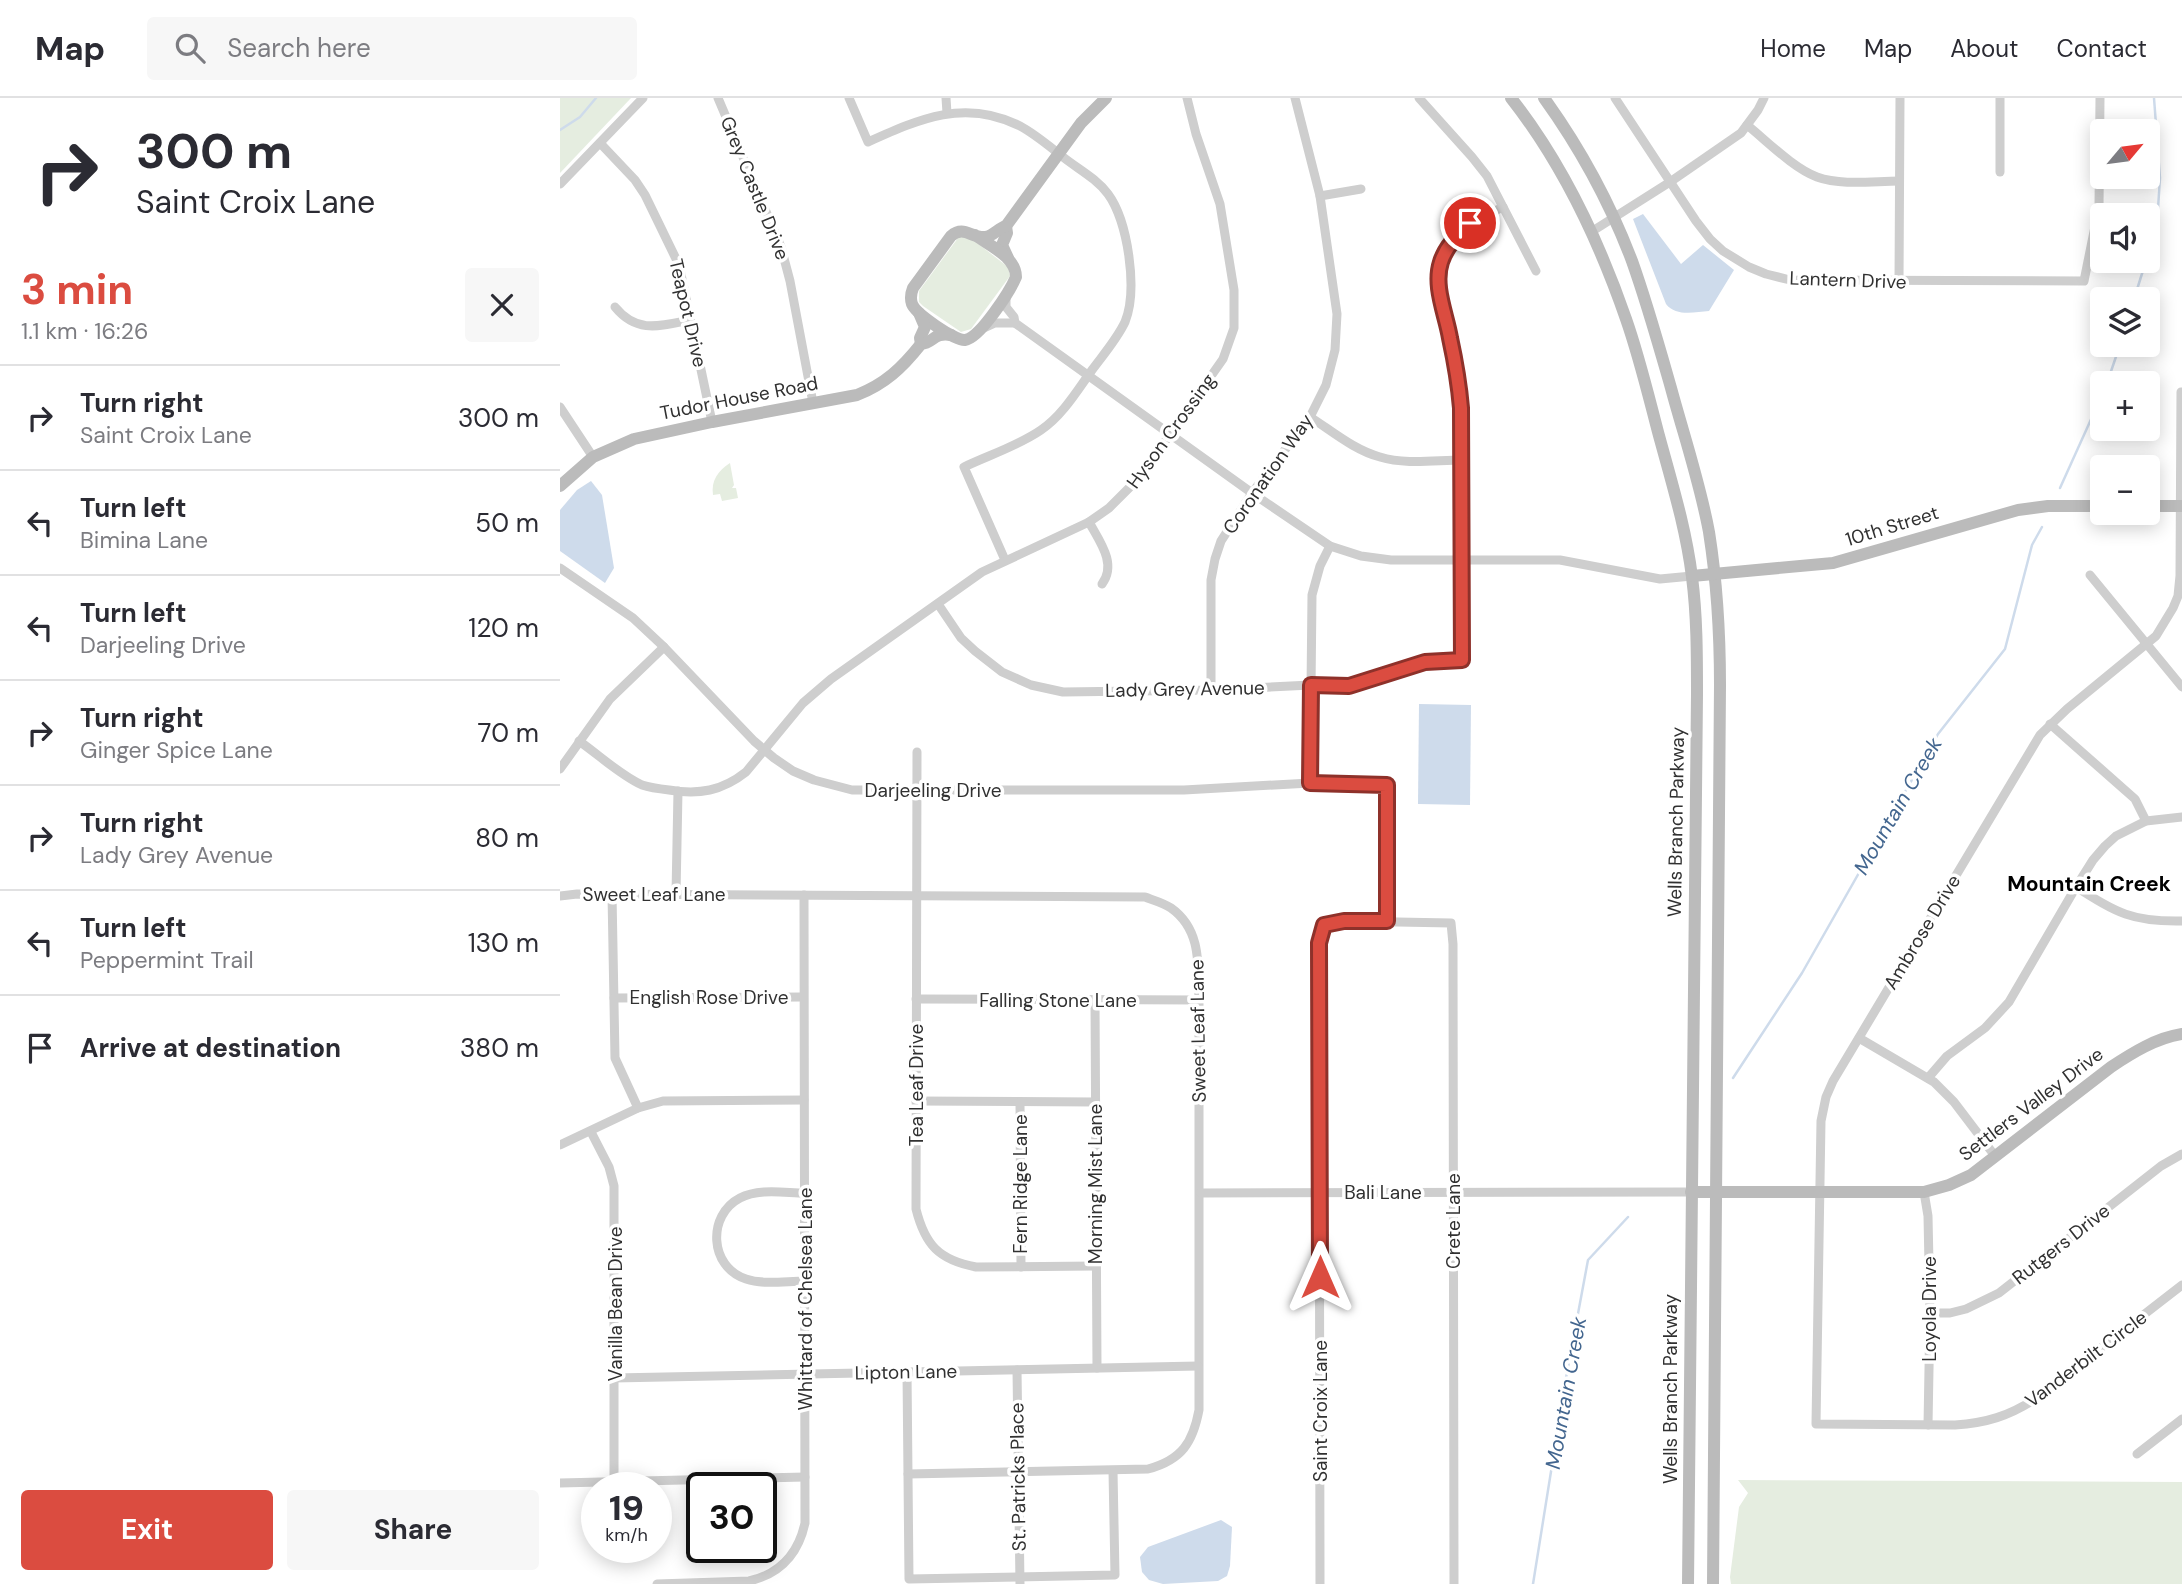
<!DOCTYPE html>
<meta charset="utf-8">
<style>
:root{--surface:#fff;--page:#f7f7f7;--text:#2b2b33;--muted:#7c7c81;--line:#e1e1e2;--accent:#db4c40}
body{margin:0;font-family:"DM Sans",sans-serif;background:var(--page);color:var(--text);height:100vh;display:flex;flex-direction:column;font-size:26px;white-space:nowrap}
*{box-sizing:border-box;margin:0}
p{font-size:23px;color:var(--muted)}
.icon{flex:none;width:38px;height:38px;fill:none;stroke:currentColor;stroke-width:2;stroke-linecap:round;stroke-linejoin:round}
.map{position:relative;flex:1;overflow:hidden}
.drawer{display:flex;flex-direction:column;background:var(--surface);width:560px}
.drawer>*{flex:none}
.hud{background:#fff;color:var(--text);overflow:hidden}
.needle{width:46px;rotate:61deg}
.buttons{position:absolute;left:1530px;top:21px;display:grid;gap:14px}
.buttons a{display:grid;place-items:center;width:70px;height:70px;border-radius:7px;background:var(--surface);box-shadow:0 4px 18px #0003;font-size:35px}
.speed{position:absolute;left:21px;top:1374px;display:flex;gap:14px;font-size:35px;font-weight:700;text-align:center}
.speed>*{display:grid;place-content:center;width:91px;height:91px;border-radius:50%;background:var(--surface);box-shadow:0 4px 18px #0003;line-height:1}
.speed small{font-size:18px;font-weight:400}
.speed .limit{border:4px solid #111;border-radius:10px;background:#fff;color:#111}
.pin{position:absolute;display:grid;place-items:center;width:60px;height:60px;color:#fff;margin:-30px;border:4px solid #fff;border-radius:50%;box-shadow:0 2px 7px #0007}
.me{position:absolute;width:77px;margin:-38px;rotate:0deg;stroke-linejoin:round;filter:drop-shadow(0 0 5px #0008)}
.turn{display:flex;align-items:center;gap:24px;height:147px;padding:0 21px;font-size:32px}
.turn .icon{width:91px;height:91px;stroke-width:2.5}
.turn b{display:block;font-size:49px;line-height:60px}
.round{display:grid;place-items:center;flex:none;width:74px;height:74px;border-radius:7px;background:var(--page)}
.summary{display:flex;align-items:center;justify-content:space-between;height:119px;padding:0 21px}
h1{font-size:42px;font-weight:700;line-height:52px;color:var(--accent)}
.action{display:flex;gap:14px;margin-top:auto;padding:14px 21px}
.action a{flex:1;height:80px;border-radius:7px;background:var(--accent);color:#fff;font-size:28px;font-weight:700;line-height:80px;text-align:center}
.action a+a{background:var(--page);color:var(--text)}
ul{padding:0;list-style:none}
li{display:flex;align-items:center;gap:21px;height:105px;padding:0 21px;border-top:2px solid var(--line)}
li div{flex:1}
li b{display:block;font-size:26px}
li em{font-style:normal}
header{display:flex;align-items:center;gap:42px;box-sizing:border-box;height:98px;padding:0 35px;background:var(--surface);border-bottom:2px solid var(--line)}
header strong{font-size:33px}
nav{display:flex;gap:38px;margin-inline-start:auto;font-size:24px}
.search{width:490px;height:63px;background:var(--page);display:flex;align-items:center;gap:18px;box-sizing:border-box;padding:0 24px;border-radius:7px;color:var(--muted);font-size:26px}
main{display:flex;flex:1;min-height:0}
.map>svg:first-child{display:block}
.green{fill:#e5ede0}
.water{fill:#cedbeb}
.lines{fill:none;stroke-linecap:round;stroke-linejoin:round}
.stream{stroke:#cedbeb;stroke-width:2.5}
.street{stroke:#cecece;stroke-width:9}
.secondary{stroke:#bbb;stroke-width:12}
.route-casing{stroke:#8e312a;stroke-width:18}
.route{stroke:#db4c40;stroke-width:12}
.labels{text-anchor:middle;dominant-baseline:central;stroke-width:7;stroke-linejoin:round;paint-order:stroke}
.street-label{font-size:19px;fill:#313131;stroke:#fff}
.water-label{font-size:21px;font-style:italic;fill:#43668f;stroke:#fff}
.neighbourhood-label{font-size:21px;font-weight:bold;fill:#000;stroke:#fff}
</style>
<header>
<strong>Map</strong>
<div class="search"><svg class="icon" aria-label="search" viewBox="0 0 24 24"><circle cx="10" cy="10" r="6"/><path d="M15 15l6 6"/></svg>Search here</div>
<nav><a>Home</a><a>Map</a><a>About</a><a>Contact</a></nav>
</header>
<main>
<section class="drawer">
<div class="hud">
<div class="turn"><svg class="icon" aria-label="right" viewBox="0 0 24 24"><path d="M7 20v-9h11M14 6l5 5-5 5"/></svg><div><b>300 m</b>Saint Croix Lane</div></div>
</div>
<div class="summary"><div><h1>3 min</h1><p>1.1 km · 16:26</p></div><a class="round"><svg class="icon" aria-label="close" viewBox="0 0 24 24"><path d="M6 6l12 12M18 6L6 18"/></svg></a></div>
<ul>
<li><svg class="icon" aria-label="right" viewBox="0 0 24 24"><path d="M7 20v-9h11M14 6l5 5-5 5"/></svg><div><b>Turn right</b><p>Saint Croix Lane</p></div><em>300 m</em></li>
<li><svg class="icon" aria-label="left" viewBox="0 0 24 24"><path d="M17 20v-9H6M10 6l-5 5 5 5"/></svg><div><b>Turn left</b><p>Bimina Lane</p></div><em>50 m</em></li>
<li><svg class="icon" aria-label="left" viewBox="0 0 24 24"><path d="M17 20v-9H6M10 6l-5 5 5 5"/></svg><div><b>Turn left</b><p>Darjeeling Drive</p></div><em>120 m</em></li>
<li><svg class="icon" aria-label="right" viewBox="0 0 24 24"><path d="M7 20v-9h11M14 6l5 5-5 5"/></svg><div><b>Turn right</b><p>Ginger Spice Lane</p></div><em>70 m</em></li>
<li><svg class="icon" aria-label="right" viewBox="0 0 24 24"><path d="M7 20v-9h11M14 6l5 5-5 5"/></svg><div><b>Turn right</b><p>Lady Grey Avenue</p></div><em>80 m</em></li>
<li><svg class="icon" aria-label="left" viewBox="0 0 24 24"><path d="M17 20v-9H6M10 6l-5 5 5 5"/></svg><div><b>Turn left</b><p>Peppermint Trail</p></div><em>130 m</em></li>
<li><svg class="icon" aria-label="arrive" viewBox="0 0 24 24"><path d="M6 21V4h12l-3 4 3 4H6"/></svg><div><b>Arrive at destination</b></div><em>380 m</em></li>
</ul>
<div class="action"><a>Exit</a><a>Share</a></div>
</section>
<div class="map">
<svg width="1622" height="1486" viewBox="0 0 1622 1486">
<rect width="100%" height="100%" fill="#fff"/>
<g class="green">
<path d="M0 0H71L0 75Z"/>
<path d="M401 138 412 141 448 169 450 178 411 231 401 234 363 208 359 204V193L398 140Z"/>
<path d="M170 365 174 387 172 390H176L178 400 162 403 160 396 153 397C151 382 158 373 170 365Z"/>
<path d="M1178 1382 1622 1384V1486H1171L1170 1479 1179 1409 1188 1395Z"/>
</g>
<g class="water">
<path d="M1083 116 1121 166 1143 147 1174 172 1149 213C1135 214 1116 219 1106 206L1073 121Z"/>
<path d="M31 383 42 397 54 470 45 485 0 453V412L17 392Z"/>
<path d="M859 606 911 607 910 707 858 706Z"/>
<path d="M661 1422 672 1429 670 1468 667 1478 658 1483 603 1486 589 1482 582 1474 580 1459 588 1449Z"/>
</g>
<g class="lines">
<g class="stream">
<path d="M0 32 20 19 36 0"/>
<path d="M1587 159 1597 126 1600 80 1594 0"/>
<path d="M1574 201 1586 163"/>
<path d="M1547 285 1560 247"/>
<path d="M1500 390 1542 297"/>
<path d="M1173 980 1242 875 1378 636 1445 551 1472 447 1482 429"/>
<path d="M973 1486 1006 1280 1028 1162 1068 1119"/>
</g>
<g class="street">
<path d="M158 0 221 149 230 183 253 305"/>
<path d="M289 0 308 44C359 21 405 0 460 28 475 36 489 48 503 59 518 71 536 80 548 96 568 123 578 192 565 224 557 241 543 257 532 272 517 293 502 318 481 332 458 348 429 357 404 369L445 462"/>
<path d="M386 0 387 15"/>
<path d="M859 0 912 59 927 78 976 173"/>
<path d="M1055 0 1136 123 1150 141 1163 153 1189 169 1206 176 1230 182 1524 183 1539 109 1540 0"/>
<path d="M1440 0V74"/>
<path d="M1187 27C1207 43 1233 70 1257 79 1282 88 1314 83 1339 83"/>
<path d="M40 45 75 82 85 97 119 167 152 324"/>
<path d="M0 86 83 0"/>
<path d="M760 98 801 91"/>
<path d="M1031 134 1110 84 1181 35 1198 12 1204 0"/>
<path d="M1339 184 1340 0"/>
<path d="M446 198V209L454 219 455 225 692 395 770 448 801 458 831 462H1000L1100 481 1132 478"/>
<path d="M55 209C77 236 100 228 130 222"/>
<path d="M424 230 435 225H455"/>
<path d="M1621 294 1620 478 1618 498 1613 510 1596 538 1507 611 1480 637 1273 983 1266 999 1261 1023 1256 1326 1395 1327C1426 1325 1449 1318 1475 1301L1622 1187"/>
<path d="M0 309 33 359"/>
<path d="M750 319C772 333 794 352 820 359 846 367 876 362 902 362"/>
<path d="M529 424C540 444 557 466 542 486"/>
<path d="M0 470 73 520 104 549 194 643 214 660 233 673 254 682 292 692H624L750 685 827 686V823"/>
<path d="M1530 477 1622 589"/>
<path d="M378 506 401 540 415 553 442 574 471 587 503 594 651 592 751 587 789 588 865 564 902 562V332L899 288 878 186 880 165 892 143 910 125 943 109"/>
<path d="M651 592V482L655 461 661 443 692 395 750 319 766 287 775 252 777 216 760 98 735 0"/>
<path d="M1490 626 1575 701 1586 723"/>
<path d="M19 643C39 657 60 677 82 687 91 690 100 691 109 692 139 697 162 693 186 674L243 605 271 581 422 474 529 424 549 410 580 379 663 261 674 230V192L660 106 636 36 627 0"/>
<path d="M357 654 356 1111C365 1147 379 1162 416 1169L536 1168"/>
<path d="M0 671 50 601 104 549"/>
<path d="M750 685 752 497 760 468 770 448"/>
<path d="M1516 789C1557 815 1572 824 1622 823"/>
<path d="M52 796 55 960 78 1010"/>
<path d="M116 796 118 693"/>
<path d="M0 798 17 796 585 799C593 802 604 805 611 810 642 832 638 868 639 902V1312C633 1344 622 1362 588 1371L348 1376"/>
<path d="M54 900 243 899"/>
<path d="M356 901 639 902"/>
<path d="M535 902 537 1270"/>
<path d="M1299 940 1374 984 1394 1004 1435 1058"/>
<path d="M1368 980 1387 958 1425 930 1449 904 1516 789 1533 762 1545 748 1556 738 1586 723 1622 719"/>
<path d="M356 1003 535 1004"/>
<path d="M460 1004 461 1169"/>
<path d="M31 1034 49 1069 54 1088V1384"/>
<path d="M0 1047 78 1010 103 1003 244 1002"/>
<path d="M1364 1094 1368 1118 1370 1215 1368 1327"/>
<path d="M245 1095C225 1095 199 1090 180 1100 147 1117 149 1169 186 1181 204 1187 226 1183 245 1183"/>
<path d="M641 1095 1131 1094"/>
<path d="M1370 1215H1390L1406 1211 1439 1195 1601 1068 1622 1056"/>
<path d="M457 1272 460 1486"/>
<path d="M347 1274 349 1481 555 1477 553 1373"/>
<path d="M54 1280 638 1268"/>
<path d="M1577 1356 1622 1321"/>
<path d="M0 1385 245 1379"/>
<path d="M97 1486 189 1483C220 1476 238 1457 245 1425L244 797"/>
<path d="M760 1486 759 845 764 826 784 823 891 825 893 846 894 1486"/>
</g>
<g class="secondary">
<path d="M951 0C1002 65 1039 143 1066 221 1079 258 1088 296 1098 334 1111 382 1126 430 1132 479 1137 518 1137 557 1137 596L1128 1486"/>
<path d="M984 0C1020 50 1050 105 1072 163 1087 205 1099 248 1111 290 1124 338 1140 385 1149 434 1157 485 1160 536 1160 587L1153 1486"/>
<path d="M446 128 447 135 442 147 448 160"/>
<path d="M415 137C430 148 456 159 456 179 450 193 420 240 405 242 395 243 356 216 352 206 350 200 351 195 353 190L391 138C404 127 411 140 425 139 434 138 438 130 446 128L521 25 546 0"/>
<path d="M359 215 365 229 360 240 361 246"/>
<path d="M0 388 33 359 74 341 152 324 297 297C325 286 342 270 361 246 374 245 373 234 391 237"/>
<path d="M1587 408H1622"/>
<path d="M1132 478 1273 465 1458 412 1488 408H1542"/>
<path d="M1131 1094H1364L1389 1087 1411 1077 1551 969C1572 955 1596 940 1622 936"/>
</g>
</g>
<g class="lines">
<g class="route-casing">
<path id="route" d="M760 1179 759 845 764 827 784 823H827V687L750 685 751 587 789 588 865 564 902 562 901 310C899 286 895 263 890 240 886 216 873 188 881 164 886 148 898 137 910 125"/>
</g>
<use href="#route" class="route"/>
</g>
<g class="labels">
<g class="street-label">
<text transform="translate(195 90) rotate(68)">Grey Castle Drive</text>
<text transform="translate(1288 182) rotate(2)">Lantern Drive</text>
<text transform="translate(128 215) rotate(77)">Teapot Drive</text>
<text transform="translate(179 300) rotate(-11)">Tudor House Road</text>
<text transform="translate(611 333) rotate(-54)">Hyson Crossing</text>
<text transform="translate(708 376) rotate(-55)">Coronation Way</text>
<text transform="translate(1332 428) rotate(-17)">10th Street</text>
<text transform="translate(625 591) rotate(-1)">Lady Grey Avenue</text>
<text x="373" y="692">Darjeeling Drive</text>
<text transform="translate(1116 724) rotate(-89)">Wells Branch Parkway</text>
<text x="94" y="796">Sweet Leaf Lane</text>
<text transform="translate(1362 834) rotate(-59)">Ambrose Drive</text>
<text x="149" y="899">English Rose Drive</text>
<text x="498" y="902">Falling Stone Lane</text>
<text transform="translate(638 933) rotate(-91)">Sweet Leaf Lane</text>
<text transform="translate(356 987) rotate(-90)">Tea Leaf Drive</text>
<text transform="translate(1471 1006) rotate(-37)">Settlers Valley Drive</text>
<text transform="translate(460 1086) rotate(-90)">Fern Ridge Lane</text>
<text transform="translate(535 1086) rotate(-90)">Morning Mist Lane</text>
<text x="823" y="1094">Bali Lane</text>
<text transform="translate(893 1123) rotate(-90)">Crete Lane</text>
<text transform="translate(1501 1146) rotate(-38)">Rutgers Drive</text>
<text transform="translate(245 1201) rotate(-90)">Whittard of Chelsea Lane</text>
<text transform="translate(55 1206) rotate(-90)">Vanilla Bean Drive</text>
<text transform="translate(1369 1211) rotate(-90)">Loyola Drive</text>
<text transform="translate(1526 1261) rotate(-37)">Vanderbilt Circle</text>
<text transform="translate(346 1274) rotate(-1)">Lipton Lane</text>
<text transform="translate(1110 1291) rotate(-90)">Wells Branch Parkway</text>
<text transform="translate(760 1313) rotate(-90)">Saint Croix Lane</text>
<text transform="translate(458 1379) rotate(-91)">St. Patricks Place</text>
</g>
<g class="water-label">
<text transform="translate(1338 708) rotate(-60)">Mountain Creek</text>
<text transform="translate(1006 1295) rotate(-80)">Mountain Creek</text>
</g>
<g class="neighbourhood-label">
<text x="1529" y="786">Mountain Creek</text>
</g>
</g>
</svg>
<div class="buttons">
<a><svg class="needle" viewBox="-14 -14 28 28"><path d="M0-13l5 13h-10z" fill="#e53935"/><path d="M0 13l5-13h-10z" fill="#7c7c81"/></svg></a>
<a><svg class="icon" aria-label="sound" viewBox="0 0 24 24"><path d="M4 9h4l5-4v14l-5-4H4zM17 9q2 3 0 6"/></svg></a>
<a><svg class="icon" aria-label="layers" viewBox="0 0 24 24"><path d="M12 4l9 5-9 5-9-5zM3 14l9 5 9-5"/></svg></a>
<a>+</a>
<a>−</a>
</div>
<div class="speed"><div>19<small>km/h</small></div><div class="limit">30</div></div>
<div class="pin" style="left:910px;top:125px;background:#d93025"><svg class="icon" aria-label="arrive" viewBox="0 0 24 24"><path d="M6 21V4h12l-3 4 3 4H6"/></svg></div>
<svg class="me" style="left:760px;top:1179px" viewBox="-20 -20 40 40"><path d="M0-17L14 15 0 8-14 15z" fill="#db4c40" stroke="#fff" stroke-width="4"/></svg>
</div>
</main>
